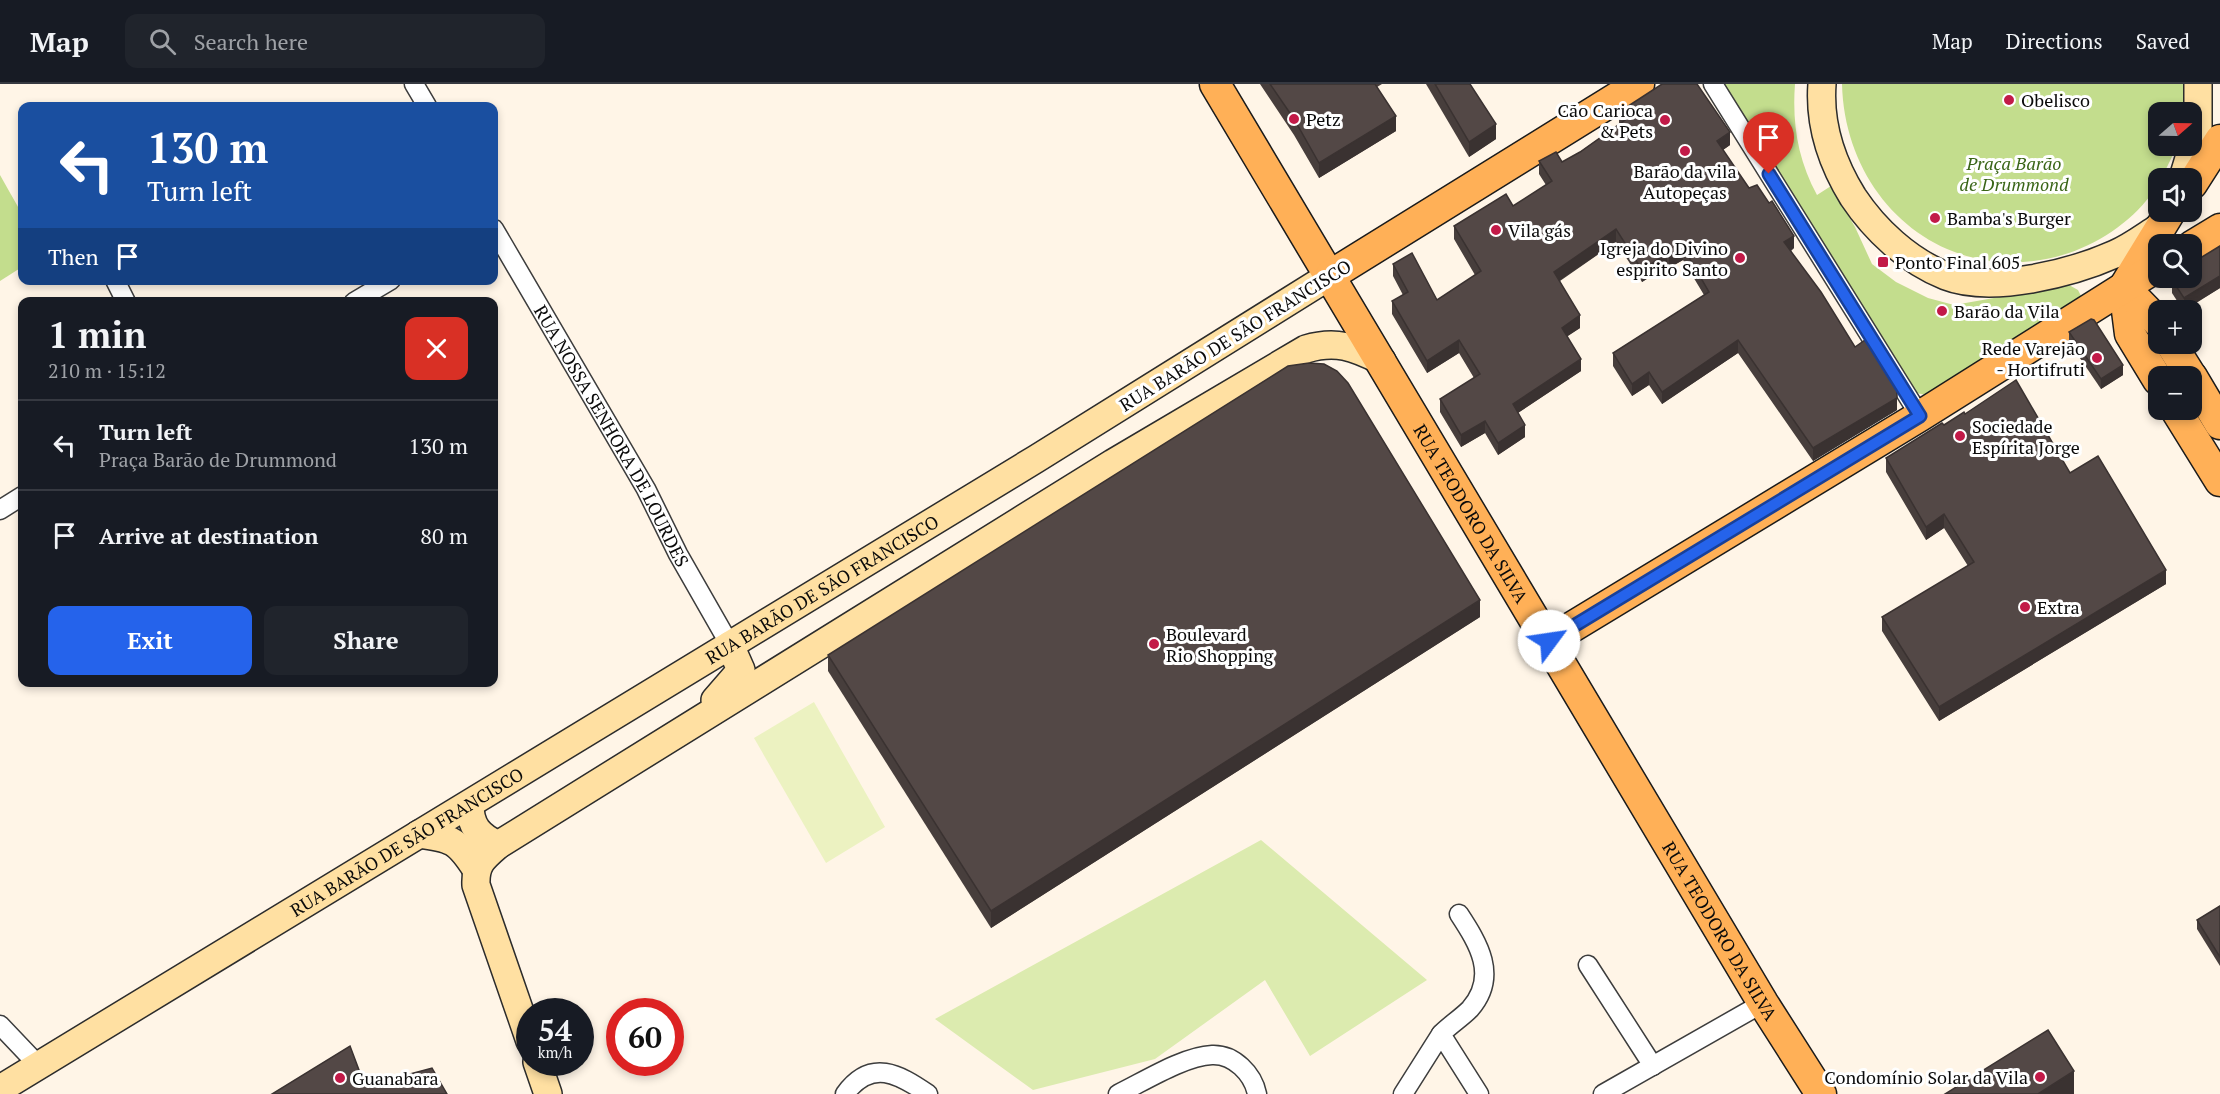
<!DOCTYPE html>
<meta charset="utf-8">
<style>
:root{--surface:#171b24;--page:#20242c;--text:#f1f3f6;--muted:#9ea1a6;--line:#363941;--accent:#2563eb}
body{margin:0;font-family:"PT Serif",serif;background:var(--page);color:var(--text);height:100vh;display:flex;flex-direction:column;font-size:22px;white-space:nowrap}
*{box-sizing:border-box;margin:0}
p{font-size:20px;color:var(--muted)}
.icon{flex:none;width:33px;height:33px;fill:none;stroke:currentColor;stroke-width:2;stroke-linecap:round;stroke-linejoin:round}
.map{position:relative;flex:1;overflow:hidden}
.side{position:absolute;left:18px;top:213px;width:480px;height:390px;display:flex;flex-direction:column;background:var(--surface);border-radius:12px;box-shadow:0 3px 9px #0003}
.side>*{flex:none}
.hud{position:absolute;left:18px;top:18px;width:480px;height:183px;border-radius:12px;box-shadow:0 3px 9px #0003;background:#1a4fa0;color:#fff;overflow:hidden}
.needle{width:39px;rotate:70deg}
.controls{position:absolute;left:2148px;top:18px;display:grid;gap:12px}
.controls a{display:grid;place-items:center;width:54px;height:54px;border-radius:12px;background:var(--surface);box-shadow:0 3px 9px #0003;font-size:30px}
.speed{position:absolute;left:516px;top:914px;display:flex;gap:12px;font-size:30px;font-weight:700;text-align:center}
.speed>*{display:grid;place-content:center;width:78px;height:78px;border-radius:50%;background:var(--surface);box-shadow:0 3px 9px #0003;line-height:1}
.speed small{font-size:15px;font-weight:400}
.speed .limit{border:9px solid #d22;background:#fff;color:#111}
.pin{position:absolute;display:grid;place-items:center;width:51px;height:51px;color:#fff;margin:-62px -26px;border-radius:50% 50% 50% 0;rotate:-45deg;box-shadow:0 0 6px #0007}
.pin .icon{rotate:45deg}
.me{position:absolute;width:66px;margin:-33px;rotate:59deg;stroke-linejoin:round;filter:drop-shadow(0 0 4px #0008)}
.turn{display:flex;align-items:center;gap:21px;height:126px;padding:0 30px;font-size:27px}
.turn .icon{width:78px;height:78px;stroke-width:2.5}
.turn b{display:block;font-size:42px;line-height:51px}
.then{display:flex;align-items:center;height:57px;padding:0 30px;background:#0003;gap:12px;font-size:22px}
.round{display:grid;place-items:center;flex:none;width:63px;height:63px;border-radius:12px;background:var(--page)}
.head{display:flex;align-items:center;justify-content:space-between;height:102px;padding:0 30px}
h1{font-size:36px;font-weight:800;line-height:45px}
.primary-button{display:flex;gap:12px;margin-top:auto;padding:12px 30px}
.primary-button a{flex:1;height:69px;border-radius:12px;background:var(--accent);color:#fff;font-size:24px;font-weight:800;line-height:69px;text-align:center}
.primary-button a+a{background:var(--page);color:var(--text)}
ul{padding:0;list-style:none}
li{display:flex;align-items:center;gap:18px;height:90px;padding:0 30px;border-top:2px solid var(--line)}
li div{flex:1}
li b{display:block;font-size:22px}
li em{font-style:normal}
header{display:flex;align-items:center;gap:36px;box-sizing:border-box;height:84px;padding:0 30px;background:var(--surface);border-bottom:2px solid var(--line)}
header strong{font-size:28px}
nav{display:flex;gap:33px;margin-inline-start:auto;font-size:21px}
.search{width:420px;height:54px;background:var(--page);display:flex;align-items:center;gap:15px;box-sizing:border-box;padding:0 21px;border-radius:12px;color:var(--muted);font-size:22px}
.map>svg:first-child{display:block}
.green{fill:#dcebaf}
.forest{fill:#c3dd8d}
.pitch{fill:#ecf2c1}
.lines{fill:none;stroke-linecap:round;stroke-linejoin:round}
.street-casing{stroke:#3d3d3d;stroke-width:21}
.secondary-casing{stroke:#2c2c2c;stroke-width:30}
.primary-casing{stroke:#1b1b1b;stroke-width:33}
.street{stroke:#fff;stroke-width:18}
.secondary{stroke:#ffe0a2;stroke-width:27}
.primary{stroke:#ffb057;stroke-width:30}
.wall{fill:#473e3c}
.shaded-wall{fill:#3a3231}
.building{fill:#534846;stroke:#3a3231;stroke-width:1.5}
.route-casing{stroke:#184099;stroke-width:15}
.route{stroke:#2563eb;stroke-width:10}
.poi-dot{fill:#c21a48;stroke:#fff;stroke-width:2}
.labels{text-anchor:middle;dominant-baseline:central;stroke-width:6;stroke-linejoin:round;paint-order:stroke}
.poi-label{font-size:18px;fill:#0a0a0a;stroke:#fff;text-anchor:start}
.park-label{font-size:18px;font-style:italic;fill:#396517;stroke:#fff}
.street-label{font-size:18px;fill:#0a0a0a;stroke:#fff}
</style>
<header>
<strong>Map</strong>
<div class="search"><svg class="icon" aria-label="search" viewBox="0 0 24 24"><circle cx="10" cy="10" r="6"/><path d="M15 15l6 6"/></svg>Search here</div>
<nav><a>Map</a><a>Directions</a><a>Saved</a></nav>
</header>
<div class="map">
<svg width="2220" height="1010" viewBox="0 0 2220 1010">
<rect width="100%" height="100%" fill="#fff5e7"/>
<path class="green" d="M1261 756 1427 896 1310 972 1265 896 1155 975 1033 1006 935 935Z"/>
<g class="forest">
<path d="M1719 0H1795C1792 40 1798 76 1817 111L1831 102 1855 143 1872 180 1896 198 1928 214 1954 221 2069 201 2078 206 2082 214 1927 311 1916 309Z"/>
<path d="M1842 0H2185L2184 28H2158V62H2177C2170 77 2163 92 2155 105 2135 135 2103 157 2069 169 1950 208 1845 120 1842 0Z"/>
<path d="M0 91 22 130V183L0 197Z"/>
</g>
<path class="pitch" d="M814 618 885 743 826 779 754 654Z"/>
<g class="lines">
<g class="street-casing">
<g id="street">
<path d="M414 0 427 22"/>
<path d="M1713 0 1920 332"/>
<path id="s1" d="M494 145 646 405 678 470 730 561"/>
<path d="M115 196 126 218"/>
<path d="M354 218 391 196"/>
<path d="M0 426 22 412"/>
<path d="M1459 830C1478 859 1499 892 1470 925 1461 934 1450 941 1441 950L1479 1010"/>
<path d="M1588 881 1653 982"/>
<path d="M0 941 39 982"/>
<path d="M845 1010C871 974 899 990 928 1010"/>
<path d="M1118 1010C1143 998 1184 972 1212 971 1234 970 1253 990 1257 1010"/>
<path d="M1403 1010 1441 950"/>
<path d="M1603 1010 1763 919"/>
</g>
</g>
<g class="secondary-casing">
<g id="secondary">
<path d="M1822 0C1819 40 1832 79 1853 113 1875 146 1908 177 1946 192 1992 210 2072 189 2115 170 2131 163 2144 153 2158 144"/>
<path d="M2183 94 2198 45V0"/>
<path d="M715 616 741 586 730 561"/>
<path d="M470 721C470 742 479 752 498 761"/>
<path d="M419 750C452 754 458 757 476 785"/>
<path d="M530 957 476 801C475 780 483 774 498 761L1113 379 1306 265C1336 256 1354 263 1382 277"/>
<path d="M537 978 548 1010"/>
<path id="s2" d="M0 1005 1036 375 1331 191"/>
</g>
</g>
<g class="primary-casing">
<g id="primary">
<path id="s3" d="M1215 0 1763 919 1821 1010"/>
<path d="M2192 100 2220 56"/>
<path d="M2192 162 2220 145"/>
<path d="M1331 191 1639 0"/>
<path d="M2126 200 2170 128"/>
<path d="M2124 203 2130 250 2158 296"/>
<path d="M2124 203 2158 238"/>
<path d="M2171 260 2191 292"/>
<path d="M2192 293 2220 340"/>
<path d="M2176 326 2220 397"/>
<path d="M1549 557 1920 332 2158 182"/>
</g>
</g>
<use href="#street" class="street"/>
<use href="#secondary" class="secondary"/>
<use href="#primary" class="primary"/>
</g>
<g class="wall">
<path d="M1260 0H1382L1377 3 1396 47 1319 94 1294 51Z"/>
<path d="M1426 0H1470L1496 55 1469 73Z"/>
<path d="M1619 28 1730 61 1723 66 1749 104 1794 164 1791 167 1897 326 1813 377 1738 269 1662 320 1649 301 1632 312 1613 282V269L1704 211 1683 176 1669 184 1667 182 1642 198 1616 158 1560 197 1580 244 1567 252 1581 287 1518 329 1525 353 1498 371 1485 349 1461 363 1440 328V315L1474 294 1459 269 1427 289 1392 230V217L1403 211 1393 192V180L1437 216 1475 191 1454 155V142L1513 122 1546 101 1539 90V77L1562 78 1580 68 1619 40Z"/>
<path d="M2220 162V204L2185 226H2183L2172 209V196Z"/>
<path d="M2069 248 2123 291 2101 305 2069 258Z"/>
<path d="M1965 330 2070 389 2166 500 1939 637 1882 547V533L1968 482 1944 444 1926 456 1886 388V374L1944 341Z"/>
<path d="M1480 533 991 844 828 587V571Z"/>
<path d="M2220 822V882L2197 845V836Z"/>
</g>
<g class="shaded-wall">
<path d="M1396 32V47L1319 94V79Z"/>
<path d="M1496 40V55L1469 73V58Z"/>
<path d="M1730 48V61L1717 70V57Z"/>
<path d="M1616 145V158L1554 200V188Z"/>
<path d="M1794 152V164L1784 170V158Z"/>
<path d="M1683 163V176L1669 184V172Z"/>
<path d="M1667 169V182L1642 198V186Z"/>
<path d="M2220 192V204L2184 226V214Z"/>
<path d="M1580 231V244L1562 256V244Z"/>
<path d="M1459 256V269L1427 289V277Z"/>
<path d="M1738 256V269L1662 320V308Z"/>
<path d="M1581 275V287L1513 332V320Z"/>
<path d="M2123 281V291L2101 305V295Z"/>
<path d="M1649 288V301L1632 312V300Z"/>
<path d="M1897 305V326L1813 377V364Z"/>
<path d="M1485 337V349L1461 363V351Z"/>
<path d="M1525 341V353L1498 371V359Z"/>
<path d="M1944 430V444L1926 456V443Z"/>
<path d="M2166 486V500L1939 637V623Z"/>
<path d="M1480 516V533L991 844V827Z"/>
<path d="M2074 987V1010H2038Z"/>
</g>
<g class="building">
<path d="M1270 0H1375L1396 32 1319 79 1294 35Z"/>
<path d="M1435 0H1470L1496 40 1469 58Z"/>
<path d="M1662 0H1697L1730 48 1717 57 1749 104 1757 101 1769 119 1772 117 1794 152 1784 158 1821 208 1855 263 1865 256 1897 305V314L1813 364 1738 256 1662 308 1649 288 1632 300 1613 269 1709 208 1683 163 1669 172 1667 169 1642 186 1616 145 1554 188 1580 231 1562 244 1581 275 1513 320 1525 341 1498 359 1485 337 1461 351 1440 315 1480 290 1459 256 1427 277 1392 217 1408 208 1393 180 1412 169 1437 216 1481 187 1454 142 1506 110 1513 122 1552 97 1539 77 1556 68 1562 78 1580 68 1625 36 1619 28Z"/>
<path d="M2220 162V192L2184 214 2172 196 2173 194H2192V179Z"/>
<path d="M2091 235 2094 236 2123 281 2101 295 2069 248Z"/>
<path d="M1309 279 1324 280 1337 287 1348 299 1480 516 991 827 828 571 1288 282Z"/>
<path d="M2016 296 2070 389 2098 372 2166 486 1939 623 1882 533 1974 478 1944 430 1926 443 1886 374 1942 339 1944 341 1964 328 1965 330Z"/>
<path d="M2220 822V873L2197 836Z"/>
<path d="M2048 946 2074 987 2038 1010H1945Z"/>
<path d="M350 962 365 1002 432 984 447 1010H272Z"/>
</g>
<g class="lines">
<g class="route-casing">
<path id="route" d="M1549 557 1920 332 1769 90"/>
</g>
<use href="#route" class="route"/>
</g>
<g class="poi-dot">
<circle cx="2009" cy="16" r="6"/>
<circle cx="1294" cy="35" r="6"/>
<circle cx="1665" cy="36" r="6"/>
<circle cx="1685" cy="67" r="6"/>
<circle cx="1935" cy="134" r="6"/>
<circle cx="1496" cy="146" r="6"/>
<circle cx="1740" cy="174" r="6"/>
<rect x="1877" y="172" width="12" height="12" rx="3"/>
<circle cx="1942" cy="227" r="6"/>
<circle cx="2097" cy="274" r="6"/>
<circle cx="1960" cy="352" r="6"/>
<circle cx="2025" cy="523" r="6"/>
<circle cx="1154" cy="560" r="6"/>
<circle cx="2040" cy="993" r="6"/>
<circle cx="340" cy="994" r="6"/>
</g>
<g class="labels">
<g class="poi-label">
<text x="2021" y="16">Obelisco</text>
<text x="1653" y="26" text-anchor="end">Cão Carioca<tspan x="1653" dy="21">&amp; Pets</tspan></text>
<text x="1306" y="35">Petz</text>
<text x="1685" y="87" text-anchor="middle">Barão da vila<tspan x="1685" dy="21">Autopeças</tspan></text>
<text x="1947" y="134">Bamba's Burger</text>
<text x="1508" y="146">Vila gás</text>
<text x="1728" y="164" text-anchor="end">Igreja do Divino<tspan x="1728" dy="21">espirito Santo</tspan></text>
<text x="1895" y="178">Ponto Final 605</text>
<text x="1954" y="227">Barão da Vila</text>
<text x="2085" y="264" text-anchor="end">Rede Varejão<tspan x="2085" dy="21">- Hortifruti</tspan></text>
<text x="1972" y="342">Sociedade<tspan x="1972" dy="21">Espírita Jorge</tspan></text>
<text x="2037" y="523">Extra</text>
<text x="1166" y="550">Boulevard<tspan x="1166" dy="21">Rio Shopping</tspan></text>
<text x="2028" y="993" text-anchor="end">Condomínio Solar da Vila</text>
<text x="352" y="994">Guanabara</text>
</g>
<g class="park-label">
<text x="2014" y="79">Praça Barão<tspan x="2014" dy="21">de Drummond</tspan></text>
</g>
<g class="street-label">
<text transform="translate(1235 251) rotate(-32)">RUA BARÃO DE SÃO FRANCISCO</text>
<text stroke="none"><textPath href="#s1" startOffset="238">RUA NOSSA SENHORA DE LOURDES</textPath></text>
<text stroke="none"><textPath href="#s3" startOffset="500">RUA TEODORO DA SILVA</textPath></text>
<text stroke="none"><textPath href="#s2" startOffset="962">RUA BARÃO DE SÃO FRANCISCO</textPath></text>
<text stroke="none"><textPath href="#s2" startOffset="476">RUA BARÃO DE SÃO FRANCISCO</textPath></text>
<text stroke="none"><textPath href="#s3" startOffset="986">RUA TEODORO DA SILVA</textPath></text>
</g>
</g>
</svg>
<div class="controls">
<a><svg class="needle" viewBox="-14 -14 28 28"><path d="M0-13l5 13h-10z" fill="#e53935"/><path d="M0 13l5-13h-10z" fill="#9ea1a6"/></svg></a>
<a><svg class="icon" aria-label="sound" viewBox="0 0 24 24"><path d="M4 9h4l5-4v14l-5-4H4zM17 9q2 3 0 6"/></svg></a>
<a><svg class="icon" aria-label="search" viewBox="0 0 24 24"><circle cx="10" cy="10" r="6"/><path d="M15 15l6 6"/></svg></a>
<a>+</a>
<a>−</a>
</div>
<div class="speed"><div>54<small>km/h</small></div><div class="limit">60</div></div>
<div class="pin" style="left:1769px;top:90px;background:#d93025"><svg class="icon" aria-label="arrive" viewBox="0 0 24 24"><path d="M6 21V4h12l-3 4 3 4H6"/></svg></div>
<svg class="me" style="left:1549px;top:557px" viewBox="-20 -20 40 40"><circle r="19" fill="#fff"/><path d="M0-13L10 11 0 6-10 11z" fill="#2563eb"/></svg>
<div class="hud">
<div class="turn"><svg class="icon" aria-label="left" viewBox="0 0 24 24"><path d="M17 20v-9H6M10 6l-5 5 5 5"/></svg><div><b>130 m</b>Turn left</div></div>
<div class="then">Then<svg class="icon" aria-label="arrive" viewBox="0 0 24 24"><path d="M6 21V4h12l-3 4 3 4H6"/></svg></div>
</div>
<section class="side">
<div class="head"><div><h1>1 min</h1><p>210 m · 15:12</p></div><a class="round" style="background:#d93025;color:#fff"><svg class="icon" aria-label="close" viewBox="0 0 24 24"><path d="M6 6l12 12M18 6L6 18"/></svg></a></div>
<ul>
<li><svg class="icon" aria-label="left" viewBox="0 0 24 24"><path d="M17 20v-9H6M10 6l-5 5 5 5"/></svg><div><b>Turn left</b><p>Praça Barão de Drummond</p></div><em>130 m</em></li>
<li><svg class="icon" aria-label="arrive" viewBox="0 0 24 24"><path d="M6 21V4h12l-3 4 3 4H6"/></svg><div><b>Arrive at destination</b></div><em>80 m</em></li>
</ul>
<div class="primary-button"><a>Exit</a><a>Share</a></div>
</section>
</div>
